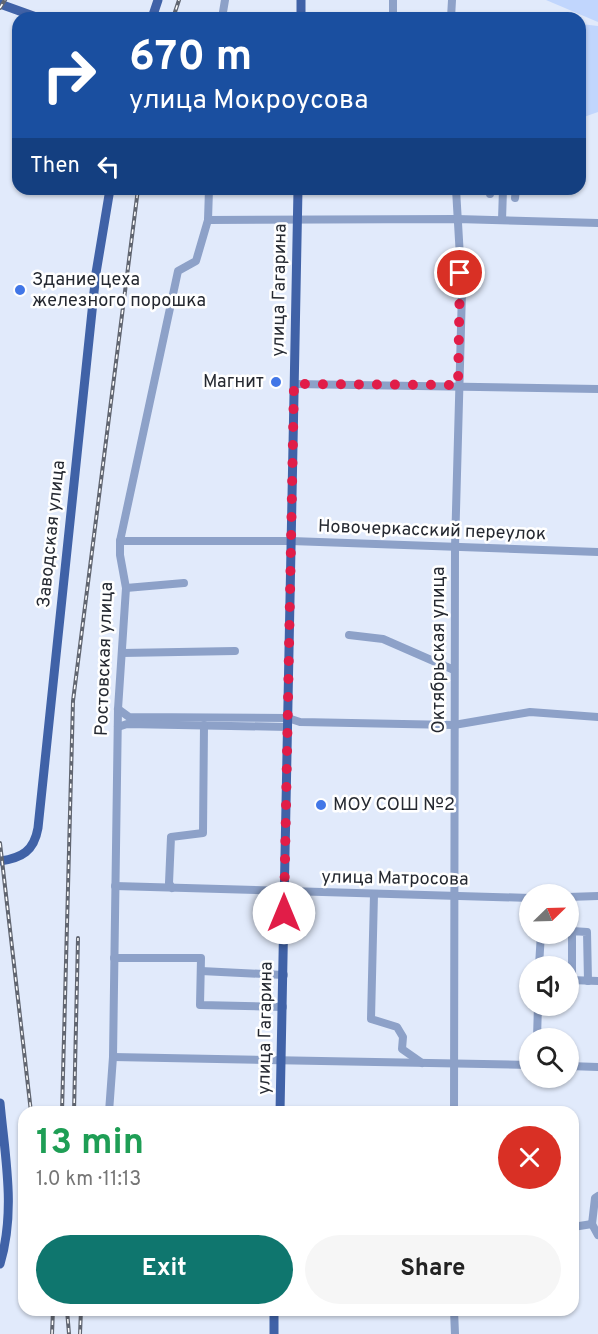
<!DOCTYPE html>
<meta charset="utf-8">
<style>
:root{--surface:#fff;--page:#f6f6f6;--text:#222;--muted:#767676;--accent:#0f766e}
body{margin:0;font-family:Overpass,sans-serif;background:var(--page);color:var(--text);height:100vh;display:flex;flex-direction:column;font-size:22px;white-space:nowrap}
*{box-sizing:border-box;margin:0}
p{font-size:20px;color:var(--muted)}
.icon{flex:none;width:33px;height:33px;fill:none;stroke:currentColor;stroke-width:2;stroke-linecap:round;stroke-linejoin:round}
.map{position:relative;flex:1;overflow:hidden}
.drawer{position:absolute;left:18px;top:1106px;width:561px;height:210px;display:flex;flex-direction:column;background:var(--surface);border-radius:18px;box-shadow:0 2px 4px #0004}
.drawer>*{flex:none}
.top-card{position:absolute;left:12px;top:12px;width:574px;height:183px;border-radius:18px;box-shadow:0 2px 4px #0004;background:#1a4fa0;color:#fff;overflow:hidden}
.needle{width:39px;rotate:67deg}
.controls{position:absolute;left:519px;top:884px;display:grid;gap:12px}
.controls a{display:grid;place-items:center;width:60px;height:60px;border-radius:50%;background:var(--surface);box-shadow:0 2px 4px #0004;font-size:30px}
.pin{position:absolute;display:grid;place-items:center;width:51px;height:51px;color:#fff;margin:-26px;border:3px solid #fff;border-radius:50%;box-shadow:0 2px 6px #0007}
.me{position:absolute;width:66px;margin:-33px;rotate:0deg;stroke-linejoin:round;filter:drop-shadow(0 0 4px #0008)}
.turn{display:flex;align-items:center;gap:21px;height:126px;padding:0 18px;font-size:27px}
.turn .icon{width:78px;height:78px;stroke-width:2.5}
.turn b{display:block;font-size:42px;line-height:51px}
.then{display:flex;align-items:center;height:57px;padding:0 18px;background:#0003;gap:12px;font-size:22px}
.round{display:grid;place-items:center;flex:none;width:63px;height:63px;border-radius:32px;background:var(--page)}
.overview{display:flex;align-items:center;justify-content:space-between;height:102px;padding:0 18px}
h1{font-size:36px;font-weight:700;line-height:45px;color:#1e9e55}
.button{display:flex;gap:12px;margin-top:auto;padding:12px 18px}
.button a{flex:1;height:69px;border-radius:36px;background:var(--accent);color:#fff;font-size:24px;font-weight:700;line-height:69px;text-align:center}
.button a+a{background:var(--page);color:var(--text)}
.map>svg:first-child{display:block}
.green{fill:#c1d6fd}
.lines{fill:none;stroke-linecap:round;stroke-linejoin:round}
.minor{stroke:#8da1c8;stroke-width:8}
.major{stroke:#4062a7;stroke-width:9}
.rail-casing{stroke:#616671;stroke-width:4}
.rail{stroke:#fff;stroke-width:1.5;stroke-dasharray:4.5;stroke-linecap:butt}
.route{stroke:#e11d48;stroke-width:10;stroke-dasharray:0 18}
.poi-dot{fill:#4176e7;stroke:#fff;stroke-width:2}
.labels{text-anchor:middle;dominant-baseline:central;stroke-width:5;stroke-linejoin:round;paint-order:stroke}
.poi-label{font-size:18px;fill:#252931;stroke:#fff;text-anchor:start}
.street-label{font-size:18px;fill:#252931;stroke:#fff}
</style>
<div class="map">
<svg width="598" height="1334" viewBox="0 0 598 1334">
<rect width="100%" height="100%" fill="#e1eafb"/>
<g class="green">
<path d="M546 0H598V22Z"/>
<path d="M581 24 598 26V112L581 118Z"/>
</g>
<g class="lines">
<g class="minor">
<path d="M222 18 225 0"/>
<path d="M393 18V0"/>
<path d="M451 18 452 0"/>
<path d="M490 194V189"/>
<path d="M515 198 516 189"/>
<path d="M208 220 457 219 598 223"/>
<path d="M502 220 503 189"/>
<path d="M294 384 598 389"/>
<path d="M120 541H291L598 552"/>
<path d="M126 588 184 583"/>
<path d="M349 635 383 639 454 670"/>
<path d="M122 653 235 651"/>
<path d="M118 709 129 717 288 718 300 722 454 725 530 712 598 717"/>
<path d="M118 727 127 724 288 727"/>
<path d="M115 886 530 898"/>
<path d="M172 888 169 883 171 837 203 833 204 725"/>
<path d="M374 894 371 1019 397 1027 403 1037 402 1049 422 1063"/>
<path d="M568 897 598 896"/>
<path d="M114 958H201L200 1005 283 1007"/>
<path d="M539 966 541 933"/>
<path d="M201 971 284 975"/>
<path d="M570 980 598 981"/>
<path d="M572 980V931L587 932 588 981"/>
<path d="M537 1038 538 1005"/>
<path d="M113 1057 530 1065"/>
<path d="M568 1066 598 1067"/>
<path d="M109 1112 113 1057 118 709 126 588 120 555V541L178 271 196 261 208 220 209 189"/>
<path d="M454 1112 455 547 462 291 456 189"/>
<path d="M598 1196 595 1198 592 1224 598 1235"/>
<path d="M573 1227 592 1224"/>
<path d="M454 1310 455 1334"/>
</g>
<g class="major">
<path d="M0 4 39 18"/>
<path d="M152 18 158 0"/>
<path d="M301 18V0"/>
<path d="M0 861C22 858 34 851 38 828L96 273 110 189"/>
<path d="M0 1103C5 1157 16 1211 0 1264"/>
<path d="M280 1112 298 189"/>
<path d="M274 1334V1310"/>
</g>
<g class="rail-casing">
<g id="rail">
<path d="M0 8 5 0"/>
<path d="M173 18 179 0"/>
<path d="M0 843 31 1112"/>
<path d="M62 1112 73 701 138 189"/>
<path d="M74 1112 78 938"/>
<path d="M67 1310 69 1334"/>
<path d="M52 1334 53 1310"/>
<path d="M80 1334 81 1310"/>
</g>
</g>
<use href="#rail" class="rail"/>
</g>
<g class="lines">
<path class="route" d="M284 913 294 384 458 385 460 273"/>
</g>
<g class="poi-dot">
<circle cx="20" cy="290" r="6"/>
<circle cx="276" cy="382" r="6"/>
<circle cx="321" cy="805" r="6"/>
</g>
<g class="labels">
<g class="poi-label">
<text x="32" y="280">Здание цеха<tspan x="32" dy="21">железного порошка</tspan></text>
<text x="264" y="382" text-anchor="end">Магнит</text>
<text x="333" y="805">МОУ СОШ №2</text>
</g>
<g class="street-label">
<text transform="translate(280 290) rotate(-89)">улица Гагарина</text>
<text transform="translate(432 531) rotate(2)">Новочеркасский переулок</text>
<text transform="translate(52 534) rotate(-84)">Заводская улица</text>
<text transform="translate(439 650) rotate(-90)">Октябрьская улица</text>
<text transform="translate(105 659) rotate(-88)">Ростовская улица</text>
<text transform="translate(395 879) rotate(1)">улица Матросова</text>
<text transform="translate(266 1028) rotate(-89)">улица Гагарина</text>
</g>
</g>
</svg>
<div class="controls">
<a><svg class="needle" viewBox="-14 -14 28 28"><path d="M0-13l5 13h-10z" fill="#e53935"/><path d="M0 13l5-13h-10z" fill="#767676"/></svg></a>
<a><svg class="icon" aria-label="sound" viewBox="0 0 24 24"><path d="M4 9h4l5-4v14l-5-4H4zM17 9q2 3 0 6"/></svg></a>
<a><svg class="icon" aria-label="search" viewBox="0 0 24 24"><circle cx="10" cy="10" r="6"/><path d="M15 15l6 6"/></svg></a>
</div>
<div class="pin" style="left:460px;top:273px;background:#d93025"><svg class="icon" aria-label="arrive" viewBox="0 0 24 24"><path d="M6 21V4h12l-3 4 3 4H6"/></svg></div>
<svg class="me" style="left:284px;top:913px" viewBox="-20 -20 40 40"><circle r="19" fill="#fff"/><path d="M0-13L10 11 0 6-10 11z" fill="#e11d48"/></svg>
<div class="top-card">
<div class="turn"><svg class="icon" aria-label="right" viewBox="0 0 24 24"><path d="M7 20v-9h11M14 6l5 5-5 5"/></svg><div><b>670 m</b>улица Мокроусова</div></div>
<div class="then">Then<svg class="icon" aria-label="left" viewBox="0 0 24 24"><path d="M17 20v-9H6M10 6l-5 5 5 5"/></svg></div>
</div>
<section class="drawer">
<div class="overview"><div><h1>13 min</h1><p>1.0 km · 11:13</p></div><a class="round" style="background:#d93025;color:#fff"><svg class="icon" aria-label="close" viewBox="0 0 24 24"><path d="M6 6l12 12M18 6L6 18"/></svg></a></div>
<div class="button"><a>Exit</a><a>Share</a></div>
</section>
</div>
